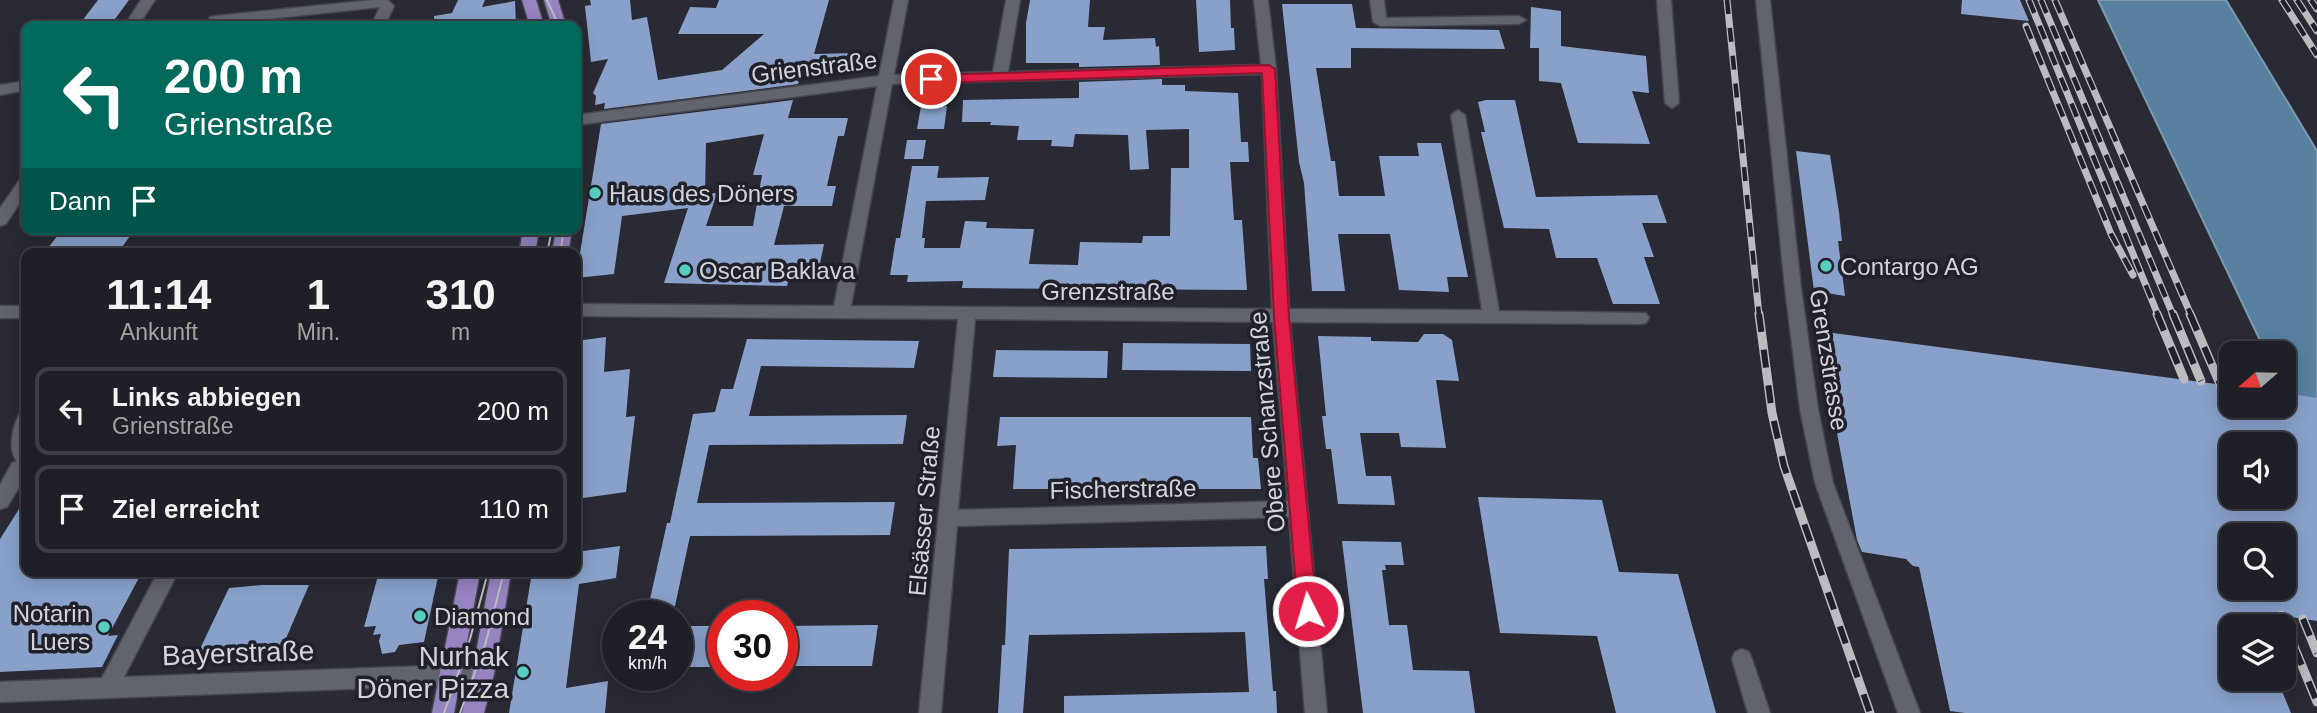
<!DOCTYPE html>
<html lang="de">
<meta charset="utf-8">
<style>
:root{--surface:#1f2027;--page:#27282f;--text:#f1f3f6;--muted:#a1a3a7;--line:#3c3e44}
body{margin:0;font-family:Arial,sans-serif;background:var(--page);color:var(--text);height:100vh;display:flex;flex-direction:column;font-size:26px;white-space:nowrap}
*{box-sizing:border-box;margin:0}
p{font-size:23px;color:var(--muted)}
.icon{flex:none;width:38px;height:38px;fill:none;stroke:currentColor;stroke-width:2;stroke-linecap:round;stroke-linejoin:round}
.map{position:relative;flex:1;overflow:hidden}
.panel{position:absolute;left:21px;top:248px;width:560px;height:329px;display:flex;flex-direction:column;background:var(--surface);border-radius:14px;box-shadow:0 4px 18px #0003,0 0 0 2px var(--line)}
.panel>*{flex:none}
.top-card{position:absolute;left:21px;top:21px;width:560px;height:214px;border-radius:14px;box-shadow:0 4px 18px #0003,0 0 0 2px var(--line);background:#00695c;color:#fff;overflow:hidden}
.needle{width:46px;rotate:250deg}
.tools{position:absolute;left:2219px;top:341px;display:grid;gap:14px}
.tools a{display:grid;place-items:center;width:77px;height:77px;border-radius:14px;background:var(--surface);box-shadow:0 4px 18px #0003,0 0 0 2px var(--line);font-size:35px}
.speed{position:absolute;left:602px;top:600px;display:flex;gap:14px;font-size:35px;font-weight:700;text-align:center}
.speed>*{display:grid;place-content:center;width:91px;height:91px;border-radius:50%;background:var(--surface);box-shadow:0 4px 18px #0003,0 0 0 2px var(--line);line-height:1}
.speed small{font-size:18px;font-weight:400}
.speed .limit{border:10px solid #d22;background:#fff;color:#111}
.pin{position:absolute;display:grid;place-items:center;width:60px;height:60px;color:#fff;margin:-30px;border:4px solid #fff;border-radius:50%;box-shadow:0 2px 7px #0007}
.me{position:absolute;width:77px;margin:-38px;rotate:355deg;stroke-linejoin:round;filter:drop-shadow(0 0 5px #0008)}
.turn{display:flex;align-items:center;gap:24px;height:147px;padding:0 28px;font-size:32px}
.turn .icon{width:91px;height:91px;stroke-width:2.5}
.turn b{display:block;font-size:49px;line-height:60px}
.then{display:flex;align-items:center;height:66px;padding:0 28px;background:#0003;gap:14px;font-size:26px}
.eta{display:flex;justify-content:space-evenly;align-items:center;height:119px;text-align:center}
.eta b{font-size:42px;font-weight:700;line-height:49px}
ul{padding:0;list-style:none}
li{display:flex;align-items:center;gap:21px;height:88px;margin:0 14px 10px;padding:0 14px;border:4px solid var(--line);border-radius:14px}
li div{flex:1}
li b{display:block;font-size:26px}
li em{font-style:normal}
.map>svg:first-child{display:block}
.water{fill:#5881a0;stroke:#7d9ab1;stroke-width:2}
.building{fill:#89a1ca;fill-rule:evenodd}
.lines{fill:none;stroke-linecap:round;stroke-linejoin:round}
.minor-casing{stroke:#44454d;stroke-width:3}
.major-casing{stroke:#44454d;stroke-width:3}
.minor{fill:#61636d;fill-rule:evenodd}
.major{fill:#9683c1;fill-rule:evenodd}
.tram{stroke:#bbbcc2;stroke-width:2}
.rail-far1-casing{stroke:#bbbcc2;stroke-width:7}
.rail-casing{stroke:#bbbcc2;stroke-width:9}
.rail-far1{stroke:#20212a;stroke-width:4.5;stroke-dasharray:14;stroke-linecap:butt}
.rail{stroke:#20212a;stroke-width:6;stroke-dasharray:18;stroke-linecap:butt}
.route{fill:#e11d48;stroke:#92132f;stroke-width:2}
.poi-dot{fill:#57cec1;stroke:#20212a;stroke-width:2.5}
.labels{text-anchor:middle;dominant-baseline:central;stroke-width:7;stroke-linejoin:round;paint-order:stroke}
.street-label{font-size:24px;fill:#d3d4da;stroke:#20212a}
.poi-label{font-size:24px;fill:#d3d4da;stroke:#20212a;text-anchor:start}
.near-street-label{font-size:28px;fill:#d3d4da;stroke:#20212a}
.near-poi-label{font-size:28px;fill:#d3d4da;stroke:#20212a;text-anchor:end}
</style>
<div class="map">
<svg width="2317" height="713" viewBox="0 0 2317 713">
<rect width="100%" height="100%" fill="#292a34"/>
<path class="water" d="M2098 0H2226L2317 151V457L2284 390V354L2266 353Z"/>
<g class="building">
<path d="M98 0H129L115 19 82 21Z"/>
<path d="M458 0H485L482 7 515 1 516 26H435L434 16 452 13Z"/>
<path d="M590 0H630L632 20 647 17 658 80 722 70 764 34H678L690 7 716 8 719 0H829L814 54 857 53 854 71 809 76 808 79H799L798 84 604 109 605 103 595 105 596 96 593 93 608 59 591 62 585 6 591 5Z"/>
<path d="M1030 0H1090L1088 27H1105L1103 40 1155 38 1156 47 1159 46 1160 65 1079 67V63H1026V23Z"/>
<path d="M1196 0H1230L1231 28H1234L1235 50 1199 52Z"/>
<path d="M1962 0H2020L2029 21 1961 14Z"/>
<path d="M1282 4H1352L1356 28 1499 30 1505 49 1351 48V68H1316L1331 161H1335L1339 196H1385L1379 156H1419L1417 143H1441L1468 277H1447L1449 292 1399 290 1390 234H1338L1345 291H1312L1304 183 1299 162Z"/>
<path d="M1531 7 1561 11V46L1646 56 1649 93 1632 91 1650 144 1578 143 1561 83 1539 81V48H1530Z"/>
<path d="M1162 79V85H1185V91L1238 93 1241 142H1248L1249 162H1230L1234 220H1242L1247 290 962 288 963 281 907 282 908 275H890L896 238H900L912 166H939L937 178 989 177 985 200 926 201 922 238H925L924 248H960L965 221 987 222 986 228 1034 229 1029 264 1078 265 1080 242 1142 243 1143 236H1170L1171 168H1189V129L1146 130 1149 169 1130 170 1128 135 1075 134 1073 147 1051 146 1052 140H1017L1019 126 990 125 991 122H962L963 100 1079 98V82Z"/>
<path d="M793 100 788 118H848L844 136H838L827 186H836L832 206H784L774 245 824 244 817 278 789 279 787 286 664 283 688 208 622 216 614 274 576 278 601 124ZM764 134 753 175H762L753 226H706L717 193H705L706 143Z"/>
<path d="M1486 100H1515L1536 197 1657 195 1667 223H1642L1654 257H1644L1660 304H1613L1597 258H1556L1549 229 1504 228 1481 132H1485L1478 102Z"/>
<path d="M921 106H947L944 129H917Z"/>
<path d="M907 140H926L923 159H904Z"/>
<path d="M1796 151 1830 155 1839 212 1842 241H1838L1845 296 1814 291Z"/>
<path d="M63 229H135L117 254H43Z"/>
<path d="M1818 331 2231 386V406H2284V393L2317 398V621L2258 612 2267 621 2254 619 2257 626H2231V679H2277L2291 713H1965L1950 711 1919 567 1913 566 1906 559 1862 552 1857 540ZM2231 444H2284V497H2231ZM2231 536H2284V588H2231Z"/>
<path d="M1424 334H1443L1452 340 1459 381 1436 380 1446 448 1401 447 1399 433H1360L1366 476H1391L1395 505 1338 504 1331 449H1326L1322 416H1326L1318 336 1371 337V341L1418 342Z"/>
<path d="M606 337 604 372 630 369 626 417 635 416 626 492 576 499V341Z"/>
<path d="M747 339 919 341 914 368 761 366 749 416 907 415 903 444 709 445 697 503 895 502 890 535 690 536 675 606 648 608 667 523H670L693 414 715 412 721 389H733Z"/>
<path d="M1123 343 1250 344 1251 371 1122 370Z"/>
<path d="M996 350 1108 351 1107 378 993 377Z"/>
<path d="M1000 417H1251L1253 458H1258L1261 489H1013L1016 445 997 446Z"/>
<path d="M1478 497 1602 500 1619 572 1678 574 1716 713H1616L1597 636 1500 633Z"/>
<path d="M26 498V572H142L108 636 118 635 102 667 0 672V539Z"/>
<path d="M1342 541 1401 542 1404 565H1385L1386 570H1382L1389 625H1407L1413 670 1469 671 1475 713H1363Z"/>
<path d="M620 546 616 578 579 584 566 688 608 681 605 713H509L532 572H576V552Z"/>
<path d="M1266 546 1268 579H1264L1273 691H1276L1277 713H1064V696L1249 692 1245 632 1029 635 1023 713H998L1002 645H1005L1009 549Z"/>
<path d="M379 572H439L424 642 399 645 395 652 382 654 379 641 381 634 373 635 376 626 364 627Z"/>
<path d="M262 585H309L281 650 198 653 229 588Z"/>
<path d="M878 625 872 666H782V626Z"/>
<path d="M690 626H723V667H680Z"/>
</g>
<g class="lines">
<g class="minor-casing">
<g id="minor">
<path d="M141 0H155L138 26H124Z"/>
<path d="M373 0H388L394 6 385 26H371L380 7 204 26 210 17 215 16Z"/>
<path d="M894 0H908L894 75 993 72 1006 0H1020L1008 72 1261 65 1254 0H1268L1276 69 1289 309 1482 310 1451 115 1458 110 1465 115 1499 311 1646 313 1649 318 1646 323 1640 324 1290 322 1327 713H1305L1289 517 957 526 941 713H919L958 319 576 316V304L834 306 877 86 576 125V115L879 76ZM1262 74 1272 309 851 306 892 84ZM975 319 1273 322 1288 501 958 510Z"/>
<path d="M1370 0H1384L1386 18 1519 16 1526 20 1519 24 1380 26 1373 22Z"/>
<path d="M1657 0H1671L1679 103 1672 108 1665 103Z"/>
<path d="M1756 0H1770L1801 288 1818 409 1833 483 1920 713H1898L1815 483 1800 409 1785 288Z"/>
<path d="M26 81V90L0 95V85Z"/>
<path d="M26 177V193L6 224 0 226V208L21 178Z"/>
<rect x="0" y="306" width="26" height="12"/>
<path d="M26 411V461L24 462 26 476 7 507 0 509V485L12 463 17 461C7 449 13 426 20 413Z"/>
<path d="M158 572H178L124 677 483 664 490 667 494 674 490 681 483 684 0 702V682L102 678Z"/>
<path d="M1742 649 1749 652 1752 659 1770 713H1748L1732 659 1735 652Z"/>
</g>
</g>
<g class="major-casing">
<g id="major">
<path d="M522 0H536L544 26H530Z"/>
<path d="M544 0H558L566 26H552Z"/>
<path d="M523 229H539L535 254H519Z"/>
<path d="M556 229H572L568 254H552Z"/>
<path d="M460 572H480L454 713H432Z"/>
<path d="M491 572H511L494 674 484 713H462L472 674Z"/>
</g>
</g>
<use href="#minor" class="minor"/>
<use href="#major" class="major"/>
<g class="tram">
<path d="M547 0 559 26"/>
<path d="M547 254 552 229"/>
<path d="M560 254 564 229"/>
<path d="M444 713 470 639 488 572"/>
<path d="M460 713 485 645 504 572"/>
</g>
<g class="rail-far1-casing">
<g id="rail-far1">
<path d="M1727 0 1759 315"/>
<path d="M2029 0 2158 315"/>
<path d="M2041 0 2173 315"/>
<path d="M2055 0 2191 315"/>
<path d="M2282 0 2317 55"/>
<path d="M2297 0 2317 31"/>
<path d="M2311 0 2317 9"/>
<path d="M2026 26 2111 234 2133 275"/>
</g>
</g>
<g class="rail-casing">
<g id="rail">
<path d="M1759 314 1772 413 1784 466 1870 713"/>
<path d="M2157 314 2184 379"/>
<path d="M2173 314 2201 381"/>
<path d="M2190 314 2220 384"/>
<path d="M2281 615 2317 702"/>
<path d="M2303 619 2317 653"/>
</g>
</g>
<use href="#rail-far1" class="rail-far1"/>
<use href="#rail" class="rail"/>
</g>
<path class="route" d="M1269 65 1275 69 1289 317 1317 611 1314 617 1308 619 1301 617 1298 611 1274 317 1262 73 931 83 924 79 931 75Z"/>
<g class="poi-dot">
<circle cx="595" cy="193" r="7"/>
<circle cx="1826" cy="266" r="7"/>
<circle cx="685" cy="270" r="7"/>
<circle cx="420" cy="616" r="7"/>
<circle cx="104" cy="627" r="7"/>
<circle cx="523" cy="672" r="7"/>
</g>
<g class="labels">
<g class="street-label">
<text transform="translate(814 67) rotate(-7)">Grienstraße</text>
<text x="1108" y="291">Grenzstraße</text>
<text transform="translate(1829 360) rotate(81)">Grenzstrasse</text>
<text transform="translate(1267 422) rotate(-95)">Obere Schanzstraße</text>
<text transform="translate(1123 489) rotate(-1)">Fischerstraße</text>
<text transform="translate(924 511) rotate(-85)">Elsässer Straße</text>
</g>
<g class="poi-label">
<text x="609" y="193">Haus des Döners</text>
<text x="1840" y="266">Contargo AG</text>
<text x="699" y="270">Oscar Baklava</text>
<text x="90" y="613" text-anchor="end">Notarin<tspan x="90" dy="28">Luers</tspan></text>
<text x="434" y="616">Diamond</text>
</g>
<g class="near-street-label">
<text transform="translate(238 653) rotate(-2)">Bayerstraße</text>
</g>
<g class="near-poi-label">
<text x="509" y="656">Nurhak<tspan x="509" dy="32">Döner Pizza</tspan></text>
</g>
</g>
</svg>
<div class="tools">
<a><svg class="needle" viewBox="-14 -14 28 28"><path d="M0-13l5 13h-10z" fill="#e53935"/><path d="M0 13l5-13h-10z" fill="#a1a3a7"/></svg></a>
<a><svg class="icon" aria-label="sound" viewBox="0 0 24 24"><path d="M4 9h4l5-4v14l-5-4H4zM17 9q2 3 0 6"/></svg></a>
<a><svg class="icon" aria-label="search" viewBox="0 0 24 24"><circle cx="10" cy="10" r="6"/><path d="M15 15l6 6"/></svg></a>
<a><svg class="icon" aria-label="layers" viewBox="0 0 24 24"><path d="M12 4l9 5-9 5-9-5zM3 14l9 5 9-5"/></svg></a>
</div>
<div class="speed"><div>24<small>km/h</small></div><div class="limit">30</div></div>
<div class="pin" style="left:931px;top:79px;background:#d93025"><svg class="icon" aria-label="arrive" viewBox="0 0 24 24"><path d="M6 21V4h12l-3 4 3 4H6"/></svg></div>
<svg class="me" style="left:1308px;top:611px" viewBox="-20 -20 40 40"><circle r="17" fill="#e11d48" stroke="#fff" stroke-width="3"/><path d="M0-11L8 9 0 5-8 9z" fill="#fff"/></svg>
<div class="top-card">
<div class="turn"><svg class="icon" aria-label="left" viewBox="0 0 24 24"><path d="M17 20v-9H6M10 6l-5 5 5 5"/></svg><div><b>200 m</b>Grienstraße</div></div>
<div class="then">Dann<svg class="icon" aria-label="arrive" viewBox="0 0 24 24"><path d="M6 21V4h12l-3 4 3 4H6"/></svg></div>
</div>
<section class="panel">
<div class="eta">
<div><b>11:14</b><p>Ankunft</p></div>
<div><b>1</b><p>Min.</p></div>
<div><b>310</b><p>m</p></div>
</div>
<ul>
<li><svg class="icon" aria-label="left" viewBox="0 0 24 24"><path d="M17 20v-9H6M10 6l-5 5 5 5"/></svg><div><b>Links abbiegen</b><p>Grienstraße</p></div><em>200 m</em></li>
<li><svg class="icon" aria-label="arrive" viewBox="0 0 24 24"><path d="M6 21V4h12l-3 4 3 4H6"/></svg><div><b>Ziel erreicht</b></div><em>110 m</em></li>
</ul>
</section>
</div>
